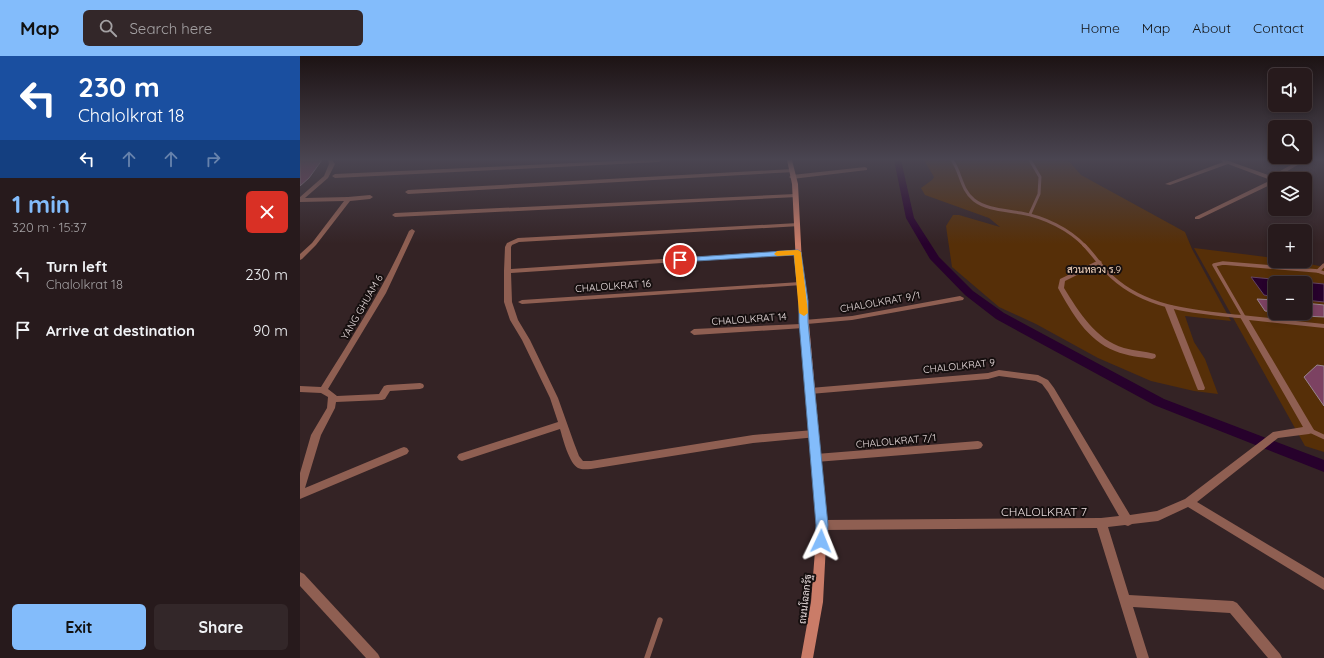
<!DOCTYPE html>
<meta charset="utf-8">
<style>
:root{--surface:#271a1c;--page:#332729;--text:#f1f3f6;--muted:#a4a1a3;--line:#43383b;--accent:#83bcfb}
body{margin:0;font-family:Quicksand,Sarabun,sans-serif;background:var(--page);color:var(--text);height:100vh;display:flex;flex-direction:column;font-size:15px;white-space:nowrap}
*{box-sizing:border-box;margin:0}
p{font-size:13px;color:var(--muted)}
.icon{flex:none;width:22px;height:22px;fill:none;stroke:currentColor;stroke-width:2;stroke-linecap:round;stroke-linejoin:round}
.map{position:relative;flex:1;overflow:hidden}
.sheet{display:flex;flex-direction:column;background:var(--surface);width:300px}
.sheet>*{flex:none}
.guide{background:#1a4fa0;color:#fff;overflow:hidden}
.fabs{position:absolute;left:968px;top:12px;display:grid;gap:8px}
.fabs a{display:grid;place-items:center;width:44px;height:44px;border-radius:6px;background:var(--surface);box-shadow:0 2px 6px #0003,0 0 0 1px var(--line);font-size:20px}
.pin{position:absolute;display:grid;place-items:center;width:34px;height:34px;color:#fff;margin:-17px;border:2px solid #fff;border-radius:50%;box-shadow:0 1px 4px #0007}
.me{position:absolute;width:44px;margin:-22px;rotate:2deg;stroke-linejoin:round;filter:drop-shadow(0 0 3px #0008)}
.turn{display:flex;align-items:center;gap:14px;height:84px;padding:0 12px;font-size:18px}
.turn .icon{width:52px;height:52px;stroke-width:2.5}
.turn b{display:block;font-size:28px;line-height:34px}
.lanes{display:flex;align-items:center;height:38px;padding:0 12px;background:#0003;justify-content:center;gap:20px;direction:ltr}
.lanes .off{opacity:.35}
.round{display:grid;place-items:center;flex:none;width:42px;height:42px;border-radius:6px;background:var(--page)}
.headline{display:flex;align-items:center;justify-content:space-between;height:68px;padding:0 12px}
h1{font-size:24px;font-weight:800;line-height:30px;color:var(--accent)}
.cta{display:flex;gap:8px;margin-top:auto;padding:8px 12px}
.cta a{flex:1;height:46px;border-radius:6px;background:var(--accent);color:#111;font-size:16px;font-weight:800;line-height:46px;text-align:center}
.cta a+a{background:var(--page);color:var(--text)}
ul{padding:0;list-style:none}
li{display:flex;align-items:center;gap:12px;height:56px;padding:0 12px}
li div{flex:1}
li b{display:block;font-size:15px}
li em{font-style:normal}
header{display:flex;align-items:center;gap:24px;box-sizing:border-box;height:56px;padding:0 20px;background:var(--accent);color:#111}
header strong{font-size:19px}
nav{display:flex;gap:22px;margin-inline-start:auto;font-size:14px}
.search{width:280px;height:36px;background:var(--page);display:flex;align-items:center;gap:10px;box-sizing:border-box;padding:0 14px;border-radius:6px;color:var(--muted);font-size:15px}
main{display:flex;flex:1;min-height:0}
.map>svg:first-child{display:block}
.green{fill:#562f08;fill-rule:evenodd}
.water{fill:#27012c;stroke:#624462}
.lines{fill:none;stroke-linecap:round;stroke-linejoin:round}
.canal{fill:#27012c;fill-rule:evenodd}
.building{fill:#7c4262;stroke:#98858e}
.lane-far3{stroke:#8f5f52;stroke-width:3}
.lane-far2{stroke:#8f5f52;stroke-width:3.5}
.lane-far1{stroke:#8f5f52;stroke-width:4.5}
.lane{stroke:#8f5f52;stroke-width:5.5}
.street{fill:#8f5f52;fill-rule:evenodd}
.secondary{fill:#ca7c68;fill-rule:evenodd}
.route{fill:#83bcfb;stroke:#557aa3}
.slow{fill:#f59e0b}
.labels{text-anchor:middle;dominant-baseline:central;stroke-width:4;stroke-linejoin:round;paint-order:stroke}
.park-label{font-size:10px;fill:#f9dac2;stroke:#160f0f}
.street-label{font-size:10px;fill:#ebdfe0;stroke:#160f0f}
.near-street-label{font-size:12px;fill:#ebdfe0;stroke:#160f0f}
</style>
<header>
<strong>Map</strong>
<div class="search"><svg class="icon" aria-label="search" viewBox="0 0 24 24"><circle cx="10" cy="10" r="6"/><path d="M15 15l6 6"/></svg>Search here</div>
<nav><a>Home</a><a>Map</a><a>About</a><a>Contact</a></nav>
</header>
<main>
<section class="sheet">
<div class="guide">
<div class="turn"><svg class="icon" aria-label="left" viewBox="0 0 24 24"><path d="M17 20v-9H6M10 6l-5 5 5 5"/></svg><div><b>230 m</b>Chalolkrat 18</div></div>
<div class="lanes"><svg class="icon" aria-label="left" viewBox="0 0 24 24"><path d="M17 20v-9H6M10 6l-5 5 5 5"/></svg><svg class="icon off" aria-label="ahead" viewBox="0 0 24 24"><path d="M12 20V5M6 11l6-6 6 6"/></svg><svg class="icon off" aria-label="ahead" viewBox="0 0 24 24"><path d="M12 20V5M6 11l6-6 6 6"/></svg><svg class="icon off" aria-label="right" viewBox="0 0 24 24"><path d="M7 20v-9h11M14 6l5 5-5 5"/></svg></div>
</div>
<div class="headline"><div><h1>1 min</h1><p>320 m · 15:37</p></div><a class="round" style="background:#d93025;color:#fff"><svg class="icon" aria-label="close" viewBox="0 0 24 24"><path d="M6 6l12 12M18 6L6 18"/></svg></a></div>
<ul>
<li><svg class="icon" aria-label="left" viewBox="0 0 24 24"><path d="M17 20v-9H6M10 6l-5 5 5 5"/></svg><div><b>Turn left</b><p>Chalolkrat 18</p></div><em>230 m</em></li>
<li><svg class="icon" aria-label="arrive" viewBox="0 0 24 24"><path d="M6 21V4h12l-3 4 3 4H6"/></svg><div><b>Arrive at destination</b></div><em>90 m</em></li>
</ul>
<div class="cta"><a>Exit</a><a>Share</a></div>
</section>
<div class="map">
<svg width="1024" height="602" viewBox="0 0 1024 602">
<rect width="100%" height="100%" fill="#342325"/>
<g class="green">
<path d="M624 104H768L781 119 885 176 892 193 931 265 885 260 894 286 905 303 918 338 894 335 851 325 798 302 736 268 699 251 652 211 646 170 653 159H659L700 171 689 162 625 139 621 132 632 124 634 121Z"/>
<path d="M894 192 975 202V205H995L1024 211V396L1005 390ZM975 227H1005V257H975Z"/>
</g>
<path class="water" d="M951 221 1024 228V246L1005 244V227H975V241L964 239Z"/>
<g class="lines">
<path class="canal" d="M594 104H601L614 162 639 201 673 235 704 257 864 343 1024 404V416L854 349 696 263 665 239 630 203 606 162Z"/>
</g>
<g class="building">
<path d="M0 104H22L9 122 0 130Z"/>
<path d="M957 243 975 244V256L965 255Z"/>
<path d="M1005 247 1024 249V261L1005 260Z"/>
<path d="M1017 309 1024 310V350L1004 321Z"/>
</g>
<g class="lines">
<g class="lane-far3">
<path d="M652 104C661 116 661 134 674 144 687 154 705 154 721 157 744 161 769 173 785 190"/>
<path d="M730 104 740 121 739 138 730 158"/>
</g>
<g class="lane-far2">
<path d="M784 189C794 199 802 212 812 221 848 254 898 256 944 261"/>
<path d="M1018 215 1024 209"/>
<path d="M944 261 914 209 923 207 1018 215 1024 217"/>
</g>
<path class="lane-far1" d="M1009 374 1024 381"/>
<path class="lane" d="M347 602 360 564"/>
<g class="street">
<path d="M28 104H32L35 108 28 122 5 142 48 141 70 139 73 141 70 143 50 145 16 189 2 203 0 204V198L12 187 44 145 0 146V141L24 120 29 108Z"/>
<path d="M337 104H362L359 106 35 122 32 120 35 118Z"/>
<path d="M921 104H926L971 120 1000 104H1006L974 123 972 128 899 163H895V161L967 126 968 123 928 108 870 129 865 128 923 106Z"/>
<path d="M565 111 567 112V114L492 123 489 121 492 119Z"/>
<path d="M492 113 494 114V116L108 138 105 136 108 134Z"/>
<path d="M495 138 497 139V141L95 161 92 159 95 157Z"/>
<path d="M498 167 500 168V170L219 186 212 189 211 191V213L498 194 501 196 498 198 211 217 212 246 218 264 230 284 258 342 274 387 279 400 283 405H291L453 379 514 374 517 375 519 378 517 381 453 387 291 413C287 413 282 414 278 412 269 407 263 383 260 373L162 405 159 404 157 401 159 398 258 366 250 342 222 284 210 264 204 246V215L205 191 207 187 218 182Z"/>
<path d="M112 173 115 175 86 237 28 333 37 340 79 338 84 330 87 329 120 327 123 328 124 330 123 332 120 333 90 335 85 343 82 344 36 346 35 352 21 379 5 432 101 392 104 391 107 392 109 395 107 398 0 443V417L11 379 27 352 28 341 21 337 0 336V330L21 331C53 280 85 230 109 175Z"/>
<path d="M799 204 802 206 801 207 765 225 764 232C779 256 796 284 824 292 834 295 845 295 855 298L856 300 855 302 852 303C840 301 827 300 815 295 787 284 772 257 758 232L760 223Z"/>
<path d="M500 226 503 228 502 229 222 248 218 246 222 244Z"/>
<path d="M660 240 664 242 663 244 552 264 507 268 508 270 504 272 394 279 390 276 394 273 501 268 500 266 501 264H504L552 260Z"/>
<path d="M866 249H872L873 251 905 332 904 334H898L897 332 865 251Z"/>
<path d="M941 259 1024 268V272L949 264 1014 374 1012 377 1009 378 978 382 897 446 1024 522V534L888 451 858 465 832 468 828 470 825 469 808 471 829 539 933 545 937 547 980 598 982 602H968L930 557 833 551 849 602H837L797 472 522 474 518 472 517 469 518 466 522 464 801 462 819 460 748 336 742 328 736 325 699 320 688 323 510 338 507 337 506 335 507 333 510 332 688 317 699 314 738 319 748 324 754 332 830 459 857 455 885 443 973 376 1003 371 940 261Z"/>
<path d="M678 385 681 386 683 389 681 392 678 393 516 406 513 405 511 402 513 399 516 398Z"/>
<path d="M0 516 4 518 78 598 80 602H66L0 530Z"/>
</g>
<path class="secondary" d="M487 104H492L498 128 503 228 507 245 527 469 523 546 513 602H501L511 546 517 469 499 245 497 228 492 128Z"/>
</g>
<linearGradient id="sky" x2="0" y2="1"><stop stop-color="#1d1314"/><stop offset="0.55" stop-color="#4a4551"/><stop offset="1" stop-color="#4a4551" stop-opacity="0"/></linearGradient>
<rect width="1024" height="188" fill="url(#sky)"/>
<path class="route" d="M498 194 501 196 508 245V266L528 469 527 485 526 489 521 490 517 489 515 485 516 469 499 266V245L494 199 380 206 376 204 380 202Z"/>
<path class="slow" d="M498 194 501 196 508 257 504 260 499 257 494 199 477 200 474 198 477 195Z"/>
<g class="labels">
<g class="park-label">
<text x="794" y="213">สวนหลวง ร.9</text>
</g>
<g class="street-label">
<text transform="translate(313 230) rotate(-4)">CHALOLKRAT 16</text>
<text transform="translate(580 246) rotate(-10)">CHALOLKRAT 9/1</text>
<text transform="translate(62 251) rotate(-60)">YANG GHUAM 6</text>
<text transform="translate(449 263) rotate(-4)">CHALOLKRAT 14</text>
<text transform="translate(659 310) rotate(-6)">CHALOLKRAT 9</text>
<text transform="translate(596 385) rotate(-5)">CHALOLKRAT 7/1</text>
<text transform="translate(505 543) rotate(-83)">ถนนโฉลกรัฐ</text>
</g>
<g class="near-street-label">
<text x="744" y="455">CHALOLKRAT 7</text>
</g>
</g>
</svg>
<div class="fabs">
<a><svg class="icon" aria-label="sound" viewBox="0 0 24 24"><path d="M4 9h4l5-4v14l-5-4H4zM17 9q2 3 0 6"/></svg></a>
<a><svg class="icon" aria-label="search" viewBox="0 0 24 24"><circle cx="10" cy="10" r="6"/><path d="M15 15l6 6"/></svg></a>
<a><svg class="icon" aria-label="layers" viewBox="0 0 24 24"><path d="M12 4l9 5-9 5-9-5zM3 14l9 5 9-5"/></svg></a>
<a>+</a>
<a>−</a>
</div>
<div class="pin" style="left:380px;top:204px;background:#d93025"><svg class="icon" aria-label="arrive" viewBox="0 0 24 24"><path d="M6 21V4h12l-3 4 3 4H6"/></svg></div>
<svg class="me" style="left:521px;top:485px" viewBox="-20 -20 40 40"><path d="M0-17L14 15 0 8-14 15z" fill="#83bcfb" stroke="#fff" stroke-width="4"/></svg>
</div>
</main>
